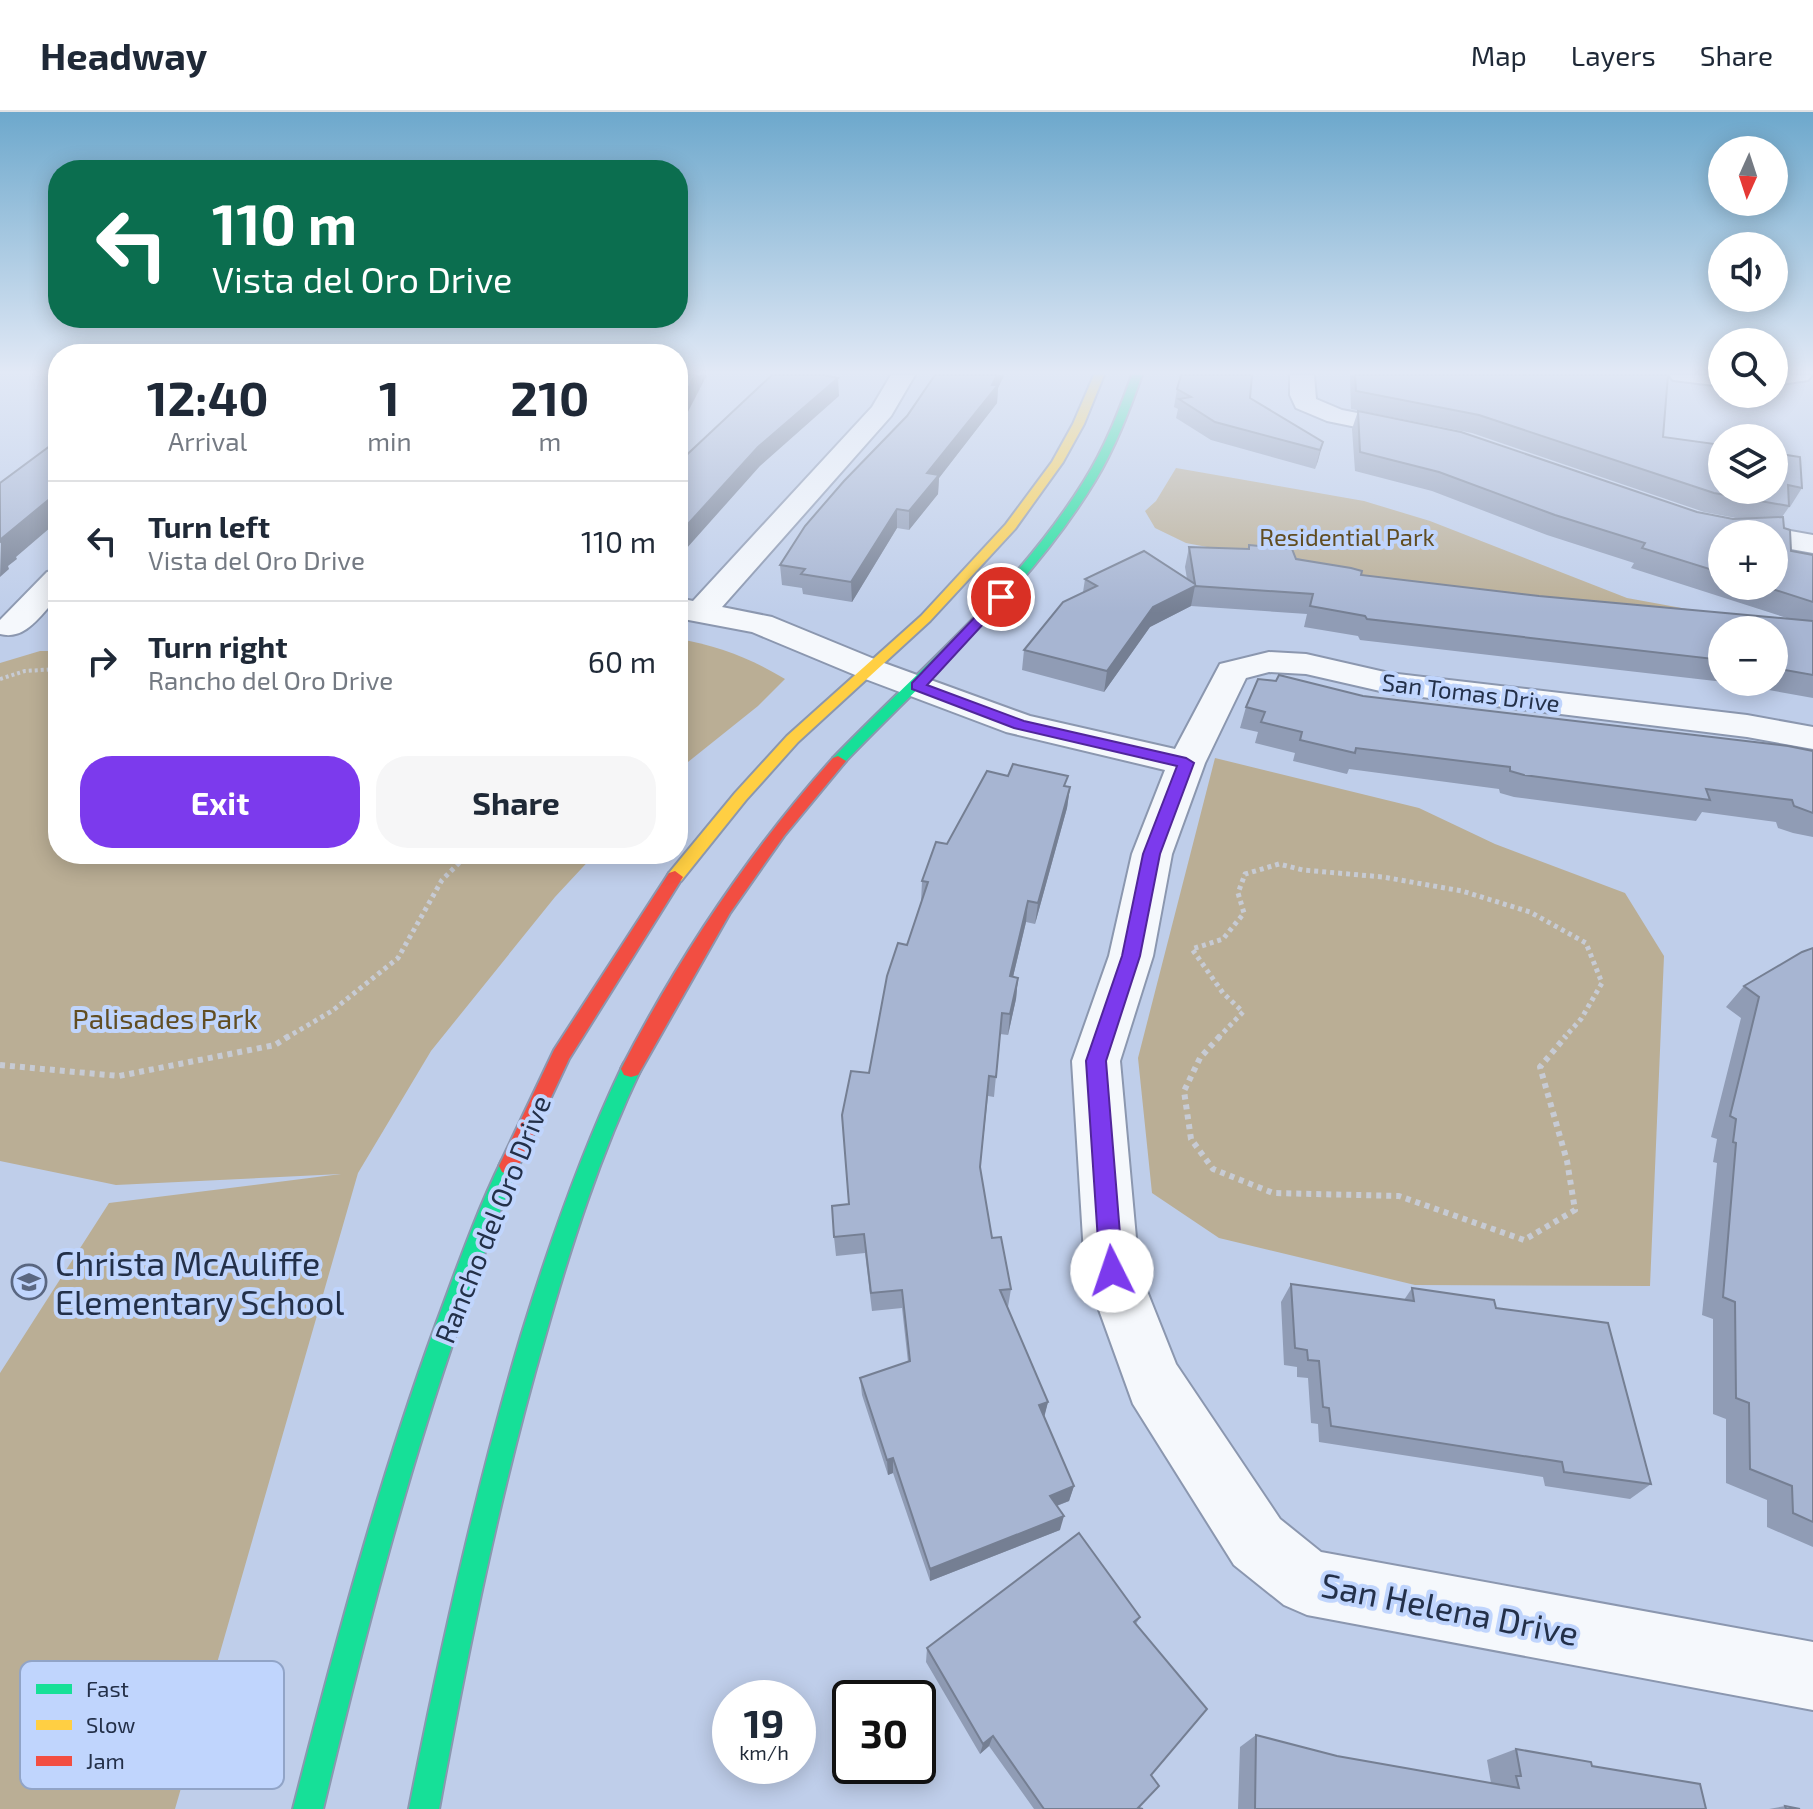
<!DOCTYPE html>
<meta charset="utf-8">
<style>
:root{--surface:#fff;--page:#f6f6f7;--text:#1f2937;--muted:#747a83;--line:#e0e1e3;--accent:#7c3aed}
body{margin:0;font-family:"Exo 2",sans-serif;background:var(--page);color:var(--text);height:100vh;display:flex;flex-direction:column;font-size:30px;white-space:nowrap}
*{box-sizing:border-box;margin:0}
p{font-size:26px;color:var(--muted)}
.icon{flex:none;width:44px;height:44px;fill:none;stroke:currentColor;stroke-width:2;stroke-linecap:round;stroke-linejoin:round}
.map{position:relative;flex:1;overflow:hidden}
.panel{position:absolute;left:48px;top:232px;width:640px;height:520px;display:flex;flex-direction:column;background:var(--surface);border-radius:32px;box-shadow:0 4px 20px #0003}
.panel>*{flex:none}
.banner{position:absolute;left:48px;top:48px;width:640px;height:168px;border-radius:32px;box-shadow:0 4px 20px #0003;background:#0b6e4f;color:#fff;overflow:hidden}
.needle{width:52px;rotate:183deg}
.fabs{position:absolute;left:1708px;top:24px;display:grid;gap:16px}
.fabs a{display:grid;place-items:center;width:80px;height:80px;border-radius:50%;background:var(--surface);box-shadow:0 4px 20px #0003;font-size:40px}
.speed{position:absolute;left:712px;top:1568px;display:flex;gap:16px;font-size:40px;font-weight:700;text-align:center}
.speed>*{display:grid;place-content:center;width:104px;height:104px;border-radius:50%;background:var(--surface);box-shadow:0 4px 20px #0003;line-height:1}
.speed small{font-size:20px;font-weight:400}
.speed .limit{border:4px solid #111;border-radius:12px;background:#fff;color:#111}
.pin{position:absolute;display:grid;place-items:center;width:68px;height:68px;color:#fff;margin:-34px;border:4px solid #fff;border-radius:50%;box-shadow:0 2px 8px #0007}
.me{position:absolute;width:88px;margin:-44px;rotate:356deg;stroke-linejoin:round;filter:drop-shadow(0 0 6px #0008)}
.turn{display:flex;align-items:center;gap:28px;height:168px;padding:0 32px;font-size:36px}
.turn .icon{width:104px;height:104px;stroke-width:2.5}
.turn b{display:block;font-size:56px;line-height:68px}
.eta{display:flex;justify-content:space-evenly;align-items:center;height:136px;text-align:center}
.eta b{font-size:48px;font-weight:700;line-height:56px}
.cta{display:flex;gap:16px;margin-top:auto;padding:16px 32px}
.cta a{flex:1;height:92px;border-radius:32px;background:var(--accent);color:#fff;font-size:32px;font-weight:700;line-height:92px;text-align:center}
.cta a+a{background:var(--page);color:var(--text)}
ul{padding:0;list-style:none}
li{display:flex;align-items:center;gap:24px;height:120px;padding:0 32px;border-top:2px solid var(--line)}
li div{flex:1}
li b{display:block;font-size:30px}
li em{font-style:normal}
header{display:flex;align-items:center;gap:48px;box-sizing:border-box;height:112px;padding:0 40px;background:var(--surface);border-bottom:2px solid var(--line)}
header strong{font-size:38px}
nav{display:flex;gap:44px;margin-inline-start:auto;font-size:28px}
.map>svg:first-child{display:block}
.green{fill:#baae95}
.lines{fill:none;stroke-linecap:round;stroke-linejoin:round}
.street-casing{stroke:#8b97af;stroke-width:4}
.fast-casing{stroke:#8b97af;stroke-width:4}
.slow-casing{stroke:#8b97af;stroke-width:4}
.jam-casing{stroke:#8b97af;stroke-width:4}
.path-far2{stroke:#c7cbd4;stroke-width:4;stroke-dasharray:3 3;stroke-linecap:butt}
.path-far1{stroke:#c7cbd4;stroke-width:5;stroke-dasharray:4 4;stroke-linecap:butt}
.path{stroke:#c7cbd4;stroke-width:6;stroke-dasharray:5 5;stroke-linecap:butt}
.street{fill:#f5f8fc;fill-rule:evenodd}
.fast{fill:#16e098;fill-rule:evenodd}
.slow{fill:#ffcf43;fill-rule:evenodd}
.jam{fill:#f24e42;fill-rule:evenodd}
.wall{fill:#909cb5;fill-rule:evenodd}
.shaded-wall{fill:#757f93}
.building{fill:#a7b5d2;stroke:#757f93;stroke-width:2}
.route{fill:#7c3aed;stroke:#51269a;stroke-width:2}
.labels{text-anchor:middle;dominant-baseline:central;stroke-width:8;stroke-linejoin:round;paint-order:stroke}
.far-park-label{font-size:24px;fill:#614d22;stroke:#c0d5fd}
.far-street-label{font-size:24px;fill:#233049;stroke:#c0d5fd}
.park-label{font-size:28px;fill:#614d22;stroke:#c0d5fd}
.street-label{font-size:28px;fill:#233049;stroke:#c0d5fd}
.near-poi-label{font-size:34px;fill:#233049;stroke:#c0d5fd;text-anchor:start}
.near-street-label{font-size:34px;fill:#233049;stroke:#c0d5fd}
.key{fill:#c0d5fd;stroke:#91a4c7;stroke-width:2}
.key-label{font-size:22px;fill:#233049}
</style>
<header>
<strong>Headway</strong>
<nav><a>Map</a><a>Layers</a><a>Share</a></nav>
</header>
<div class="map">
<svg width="1813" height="1697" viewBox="0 0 1813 1697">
<rect width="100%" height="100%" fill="#bfceea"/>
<g class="green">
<path d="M1176 356 1364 389 1430 409 1627 486 1813 520 1413 474 1186 431 1155 416 1145 399 1156 389Z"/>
<path d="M678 527C717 533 752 547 785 567L758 594 678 658Z"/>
<path d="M40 539H58V742H595L555 785 431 939 358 1061 175 1697H0V1261L109 1091 341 1062 116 1073 0 1049V551Z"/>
<path d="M1215 646 1419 696 1495 732 1625 781 1664 844 1650 1174 1415 1173 1219 1126 1152 1081 1138 946Z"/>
</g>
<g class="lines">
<g class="street-casing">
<g id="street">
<path d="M891 263H915L891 304 722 495 772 505 884 551 1030 604 1175 637 1220 552 1269 540 1306 542 1389 561 1747 603 1813 615V637L1747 625 1389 581 1306 562 1269 560 1246 566 1205 651 1172 742 1153 844 1120 949 1139 1159 1176 1252 1280 1407 1321 1440 1813 1530V1598L1307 1503 1284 1493 1234 1453 1133 1292 1085 1159 1072 949 1109 844 1132 742 1165 658 1006 620 860 565 752 520 678 506V486L693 489 872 295Z"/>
<path d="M1290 263H1314L1316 287 1342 298 1424 314 1428 319 1424 324 1415 327 1327 309 1296 296 1290 283Z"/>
<path d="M1669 263H1722V274L1673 268Z"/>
<path d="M1774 263H1812L1808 268 1774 273Z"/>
<path d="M1774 416 1813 423V441L1774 434V422H1761Z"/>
<path d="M58 458V485C41 502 26 529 0 522V508L47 460Z"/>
</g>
</g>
<g class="fast-casing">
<g id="fast">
<path d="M1132 263H1142C1129 299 1115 336 1095 369 1029 478 930 561 843 652H833V646C919 557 1018 476 1084 369 1105 336 1119 299 1132 263Z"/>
<path d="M631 949 638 951 641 957C600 1043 571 1133 545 1225 500 1380 468 1538 439 1697H409C440 1538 475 1380 521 1224 549 1133 580 1043 621 957L624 951Z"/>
<path d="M509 1045 516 1048 519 1054C496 1106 478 1159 459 1213 404 1371 362 1534 323 1697H293C335 1533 378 1371 436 1212 457 1156 476 1101 502 1048Z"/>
</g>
</g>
<g class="slow-casing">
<path id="slow" d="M1094 263H1104L1084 312 1063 350 1015 417 930 509 798 630 746 688 681 769H669L667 765 669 761 735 681 787 624 921 504 1006 412 1052 350 1073 312Z"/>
</g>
<g class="jam-casing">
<g id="jam">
<path d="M838 644 846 649 784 724 730 801 638 963 631 965 624 963 621 957C679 845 749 740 833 646Z"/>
<path d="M675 759 683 765 569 947 516 1060 509 1063 502 1060 499 1054 554 938 669 761Z"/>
</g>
</g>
<path class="path-far2" d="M0 567 25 559 58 557"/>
<g class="path-far1">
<path d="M286 926 332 899 398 846 442 768 468 742"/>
<path d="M1218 926 1243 900 1223 881 1192 837 1223 827 1244 801 1238 781 1245 762 1279 752 1303 758 1383 765 1462 779 1530 800 1586 831 1602 871 1581 907 1564 926"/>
</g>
<g class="path">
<path d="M1220 924 1200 946 1184 979 1191 1027 1213 1057 1273 1081 1399 1084 1524 1128 1575 1098 1567 1049 1540 955 1566 924"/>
<path d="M0 953 119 964 275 933 289 924"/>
</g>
<use href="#street" class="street"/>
<use href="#fast" class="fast"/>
<use href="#slow" class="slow"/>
<use href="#jam" class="jam"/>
</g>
<g class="wall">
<path d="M1350 263H1668L1663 325 1774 341 1802 376 1790 395H1789L1782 405 1784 416 1791 439 1813 443V586L1724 570 1360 528 1358 524 1304 515 1307 502 1191 494 1150 515 1104 580 1022 558 1024 538 1083 480 1085 467H1187L1185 455 1189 435 1248 437 1249 433 1361 463 1539 484 1790 507 1631 456 1634 451 1547 423 1432 379 1355 359 1352 317 1358 299 1697 400 1733 407H1741L1704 400 1472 321 1351 297ZM1722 422 1774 474H1722ZM1722 518H1774V570H1722Z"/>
<path d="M1004 264 998 276 997 291 939 366 938 382 909 418 897 416 852 490 803 482 802 476 782 473 780 453Z"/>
<path d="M1177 277 1250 286 1323 330 1315 357 1211 328 1176 306 1178 297 1174 295Z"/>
<path d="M1363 584 1813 639V725L1793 721 1778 716 1776 710 1702 700 1696 709 1514 685 1500 681 1499 677 1349 657 1347 662 1293 649 1295 641 1255 631 1258 620 1240 616 1246 595Z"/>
<path d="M1008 664 1070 675 1067 696 1035 812 1026 810 1013 865 1018 866 1016 887 1008 923 1000 922 994 985 988 984 980 1056 992 1126 1011 1177 1008 1195H1007L1048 1290 1044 1304 1074 1374 1069 1389 1057 1394 1060 1418 930 1469 893 1361 888 1363 862 1283 860 1266 908 1250 902 1196 872 1199 865 1141 836 1144 834 1125 849 1092 869 961 907 833 921 790 922 769 947 732Z"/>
<path d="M1813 836V1435L1767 1415V1388L1726 1371V1307L1713 1302V1207L1702 1203 1717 1051 1713 1050 1717 1027 1711 1025 1741 906 1726 895 1744 874Z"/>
<path d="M1291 1172 1404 1188 1412 1176 1496 1196 1651 1372 1630 1387 1545 1374 1543 1365 1319 1330 1318 1312 1311 1311 1308 1266 1297 1265V1255L1284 1253 1281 1190Z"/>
<path d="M1140 1505 1136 1512 1151 1663 1138 1696 1143 1697H1034L989 1634 980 1642 926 1550 927 1536Z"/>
<path d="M1256 1623 1337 1644 1491 1671 1487 1648 1516 1637 1592 1654 1706 1697H1238L1240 1635Z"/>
<path d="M1785 1694 1800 1697H1769Z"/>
</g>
<g class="shaded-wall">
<path d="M695 263H707L678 319V295Z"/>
<path d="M997 263H1004L998 276 997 291 939 366 938 382 909 418V399L927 361 992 273Z"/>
<path d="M838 266 839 284 760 354 678 446V423L758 335Z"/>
<path d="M1323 330 1318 349 1315 357 1320 338Z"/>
<path d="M58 380V409L16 445 17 447 8 454 9 457 0 465 1 427Z"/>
<path d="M897 397V416L852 490 851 470Z"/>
<path d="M1195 474 1191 494 1150 515 1104 580 1107 559 1153 495Z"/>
<path d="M1070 675 1067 696 1035 812 1038 791Z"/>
<path d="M1028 789 1026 810 1008 886 1010 864Z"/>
<path d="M1018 866 1016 887 1008 923 1010 902Z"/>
<path d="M1048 1290 1044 1306 1039 1293Z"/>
<path d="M893 1346V1361L888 1363 887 1348Z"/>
<path d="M1074 1374 1069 1389 1045 1398 1050 1384Z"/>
<path d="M1064 1404 1060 1418 930 1469V1457Z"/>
<path d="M993 1624 989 1634 980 1642 983 1632Z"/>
</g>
<g class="building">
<path d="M678 263H695L678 295Z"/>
<path d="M772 263H824L838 266 758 335 678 423V351Z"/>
<path d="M935 263H997L992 273H998L927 361 939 363 909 399 897 397 851 470 801 462 805 457 780 453 805 414 844 369 907 304Z"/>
<path d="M1181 263H1252L1250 286 1323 330 1320 338 1215 310 1179 287 1191 285 1177 277Z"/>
<path d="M1355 263H1668L1663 325 1722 333V378H1774V341L1800 345 1802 376 1788 373 1789 394 1714 381 1479 303 1356 279Z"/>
<path d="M1358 299 1461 320 1697 400 1733 407 1783 405 1784 416 1790 418 1791 439 1813 443V490L1763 474H1774V422H1722V461L1642 436 1645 431 1555 403 1439 360 1360 340Z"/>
<path d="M58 328V380L1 427H5L0 430V371Z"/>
<path d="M1249 433 1292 437 1296 447 1351 456 1362 459 1361 463 1539 484 1813 509V563L1774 556V518H1722V548L1367 507 1365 504 1310 494 1313 482 1195 474 1153 495 1107 559 1024 538 1063 490 1097 474 1085 467 1144 439 1195 472 1189 435 1249 437Z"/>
<path d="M1279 563 1363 584 1788 634 1813 639V701L1794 694 1792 688 1706 677 1710 688 1524 663 1510 659V655L1356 636 1355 641 1300 628 1302 620 1261 610 1265 600 1246 595 1258 567 1276 569Z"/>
<path d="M1013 652 1068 664 1064 674 1070 675 1038 791 1028 789 1010 864 1018 866 1010 902 1002 901 996 965 989 964 980 1055 992 1126 1001 1125 1011 1177 1000 1178 1048 1290 1039 1293 1074 1374 1050 1384 1064 1404 930 1457 893 1346 887 1348 860 1266 910 1249 902 1178 871 1181 864 1122 834 1125 832 1094 849 1092 842 1003 851 959 869 961 887 864 898 831 907 833 928 770 922 769 936 730 947 732 987 659 1008 664Z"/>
<path d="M1813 836V1410L1793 1401 1792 1374 1750 1357 1749 1291 1736 1286 1735 1190 1723 1185 1736 1031 1733 1030 1736 1007 1730 1004 1759 885 1744 874 1802 840Z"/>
<path d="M1291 1172 1414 1189 1412 1176 1494 1188 1496 1196 1608 1211 1651 1372 1564 1360 1562 1350 1331 1314 1329 1296 1323 1295 1319 1249 1308 1248 1307 1238 1295 1236Z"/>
<path d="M1079 1421 1140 1505 1134 1510 1207 1597 1151 1663 1159 1674 1138 1696 1143 1697H1044L993 1624 983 1632 927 1536Z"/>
<path d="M1256 1623 1337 1644 1519 1676 1516 1664H1521L1516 1637 1591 1650 1592 1654 1700 1672 1706 1697H1255Z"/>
<path d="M1785 1694 1800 1697H1786Z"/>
</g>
<linearGradient id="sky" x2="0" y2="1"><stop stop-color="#6da8cc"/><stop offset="0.52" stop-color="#e2e9f6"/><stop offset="1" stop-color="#e2e9f6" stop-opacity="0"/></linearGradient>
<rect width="1813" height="501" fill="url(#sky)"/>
<path class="route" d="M997 482 1008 485 927 573 1024 609 1186 646 1194 651 1160 742 1140 844 1106 949 1123 1159 1120 1167 1112 1170 1104 1167 1100 1159 1086 949 1122 844 1143 742 1177 654 1014 616 912 577V571Z"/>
<defs>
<g id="school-ring" transform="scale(1.8)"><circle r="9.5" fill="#c0d5fd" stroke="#5a6781" stroke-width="1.5"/><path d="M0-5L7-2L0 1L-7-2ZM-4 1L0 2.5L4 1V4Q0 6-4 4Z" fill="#5a6781"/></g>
</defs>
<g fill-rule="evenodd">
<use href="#school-ring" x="29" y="1170"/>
</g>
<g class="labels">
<g class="far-park-label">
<text x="1347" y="424">Residential Park</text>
</g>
<g class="far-street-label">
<text transform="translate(1471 580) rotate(7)">San Tomas Drive</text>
</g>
<g class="park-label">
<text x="165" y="906">Palisades Park</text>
</g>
<g class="street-label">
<text transform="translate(492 1107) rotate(-68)">Rancho del Oro Drive</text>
</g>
<g class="near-poi-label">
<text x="55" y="1150">Christa McAuliffe<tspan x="55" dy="39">Elementary School</tspan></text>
</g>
<g class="near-street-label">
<text transform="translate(1450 1496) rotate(11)">San Helena Drive</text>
</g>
</g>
<rect x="20" y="1549" width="264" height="128" rx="12" class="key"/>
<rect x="36" y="1572" width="36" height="10" fill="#16e098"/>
<rect x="36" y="1608" width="36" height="10" fill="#ffcf43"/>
<rect x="36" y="1644" width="36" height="10" fill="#f24e42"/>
<g class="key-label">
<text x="86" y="1585">Fast</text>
<text x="86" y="1621">Slow</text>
<text x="86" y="1657">Jam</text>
</g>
</svg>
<div class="fabs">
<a><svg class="needle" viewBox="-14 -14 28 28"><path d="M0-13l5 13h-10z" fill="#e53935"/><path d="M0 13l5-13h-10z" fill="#747a83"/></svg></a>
<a><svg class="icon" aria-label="sound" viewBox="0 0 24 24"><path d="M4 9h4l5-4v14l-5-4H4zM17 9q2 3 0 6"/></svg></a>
<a><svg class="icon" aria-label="search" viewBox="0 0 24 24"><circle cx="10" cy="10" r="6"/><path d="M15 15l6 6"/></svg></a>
<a><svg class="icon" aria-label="layers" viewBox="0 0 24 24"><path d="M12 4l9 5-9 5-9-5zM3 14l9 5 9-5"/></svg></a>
<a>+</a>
<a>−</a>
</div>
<div class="speed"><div>19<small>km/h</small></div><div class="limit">30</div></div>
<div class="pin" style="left:1001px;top:485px;background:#d93025"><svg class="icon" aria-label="arrive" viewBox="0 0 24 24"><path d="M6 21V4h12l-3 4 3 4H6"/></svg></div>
<svg class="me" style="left:1112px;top:1159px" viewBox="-20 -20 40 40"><circle r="19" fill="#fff"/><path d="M0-13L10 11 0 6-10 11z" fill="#7c3aed"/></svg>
<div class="banner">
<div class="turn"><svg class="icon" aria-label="left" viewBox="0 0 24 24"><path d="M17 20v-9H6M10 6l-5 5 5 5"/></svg><div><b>110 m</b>Vista del Oro Drive</div></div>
</div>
<section class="panel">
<div class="eta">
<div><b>12:40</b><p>Arrival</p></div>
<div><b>1</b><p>min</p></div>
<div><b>210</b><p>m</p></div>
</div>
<ul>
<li><svg class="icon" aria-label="left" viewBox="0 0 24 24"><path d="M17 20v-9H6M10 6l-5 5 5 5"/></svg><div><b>Turn left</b><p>Vista del Oro Drive</p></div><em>110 m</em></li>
<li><svg class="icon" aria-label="right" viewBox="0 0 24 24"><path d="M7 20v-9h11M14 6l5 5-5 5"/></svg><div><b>Turn right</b><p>Rancho del Oro Drive</p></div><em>60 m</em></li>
</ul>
<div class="cta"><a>Exit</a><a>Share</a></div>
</section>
</div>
